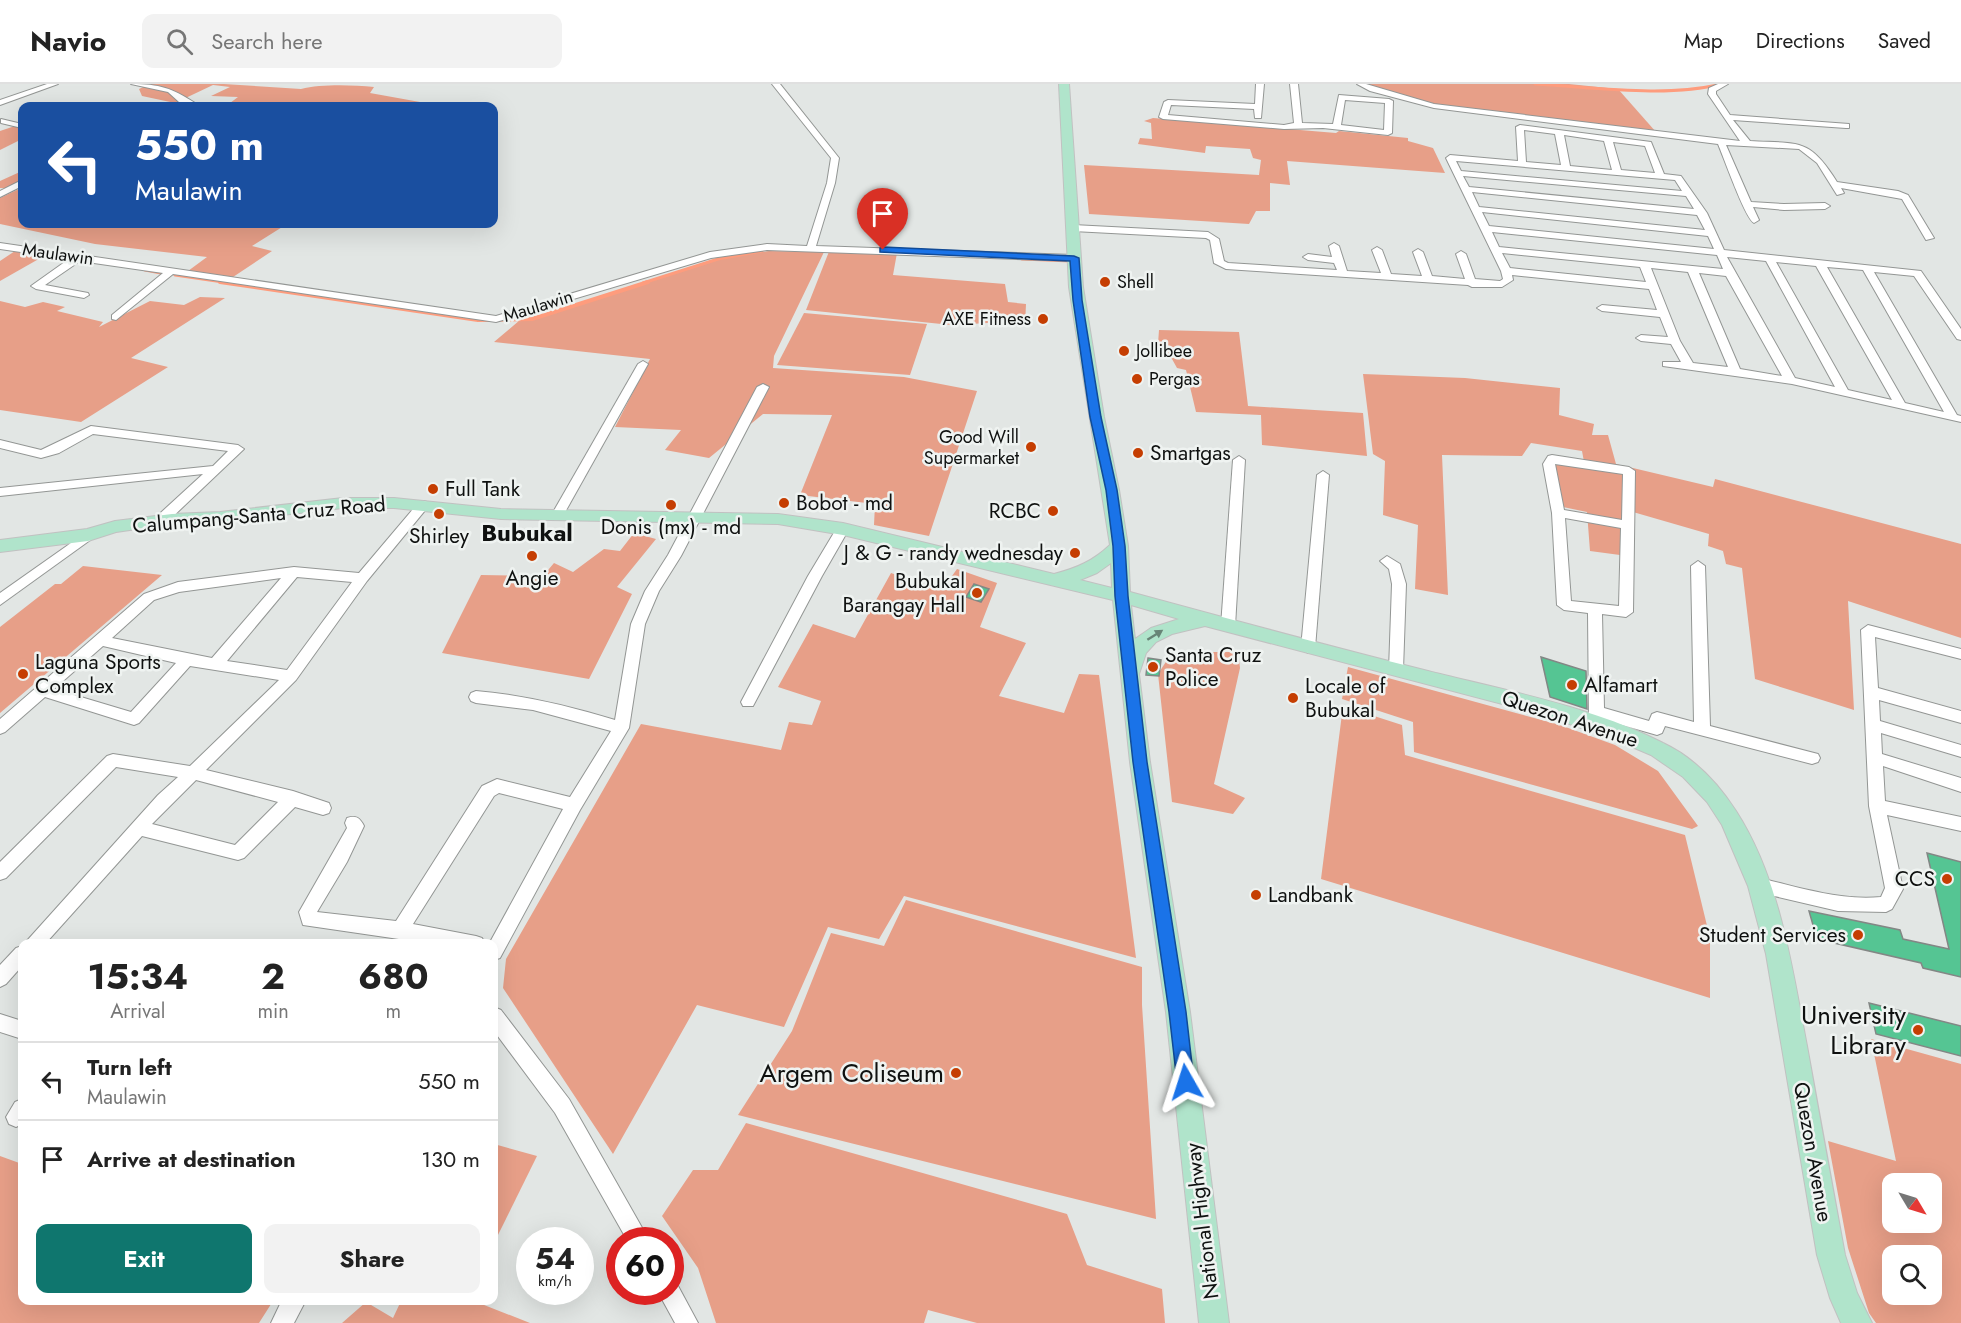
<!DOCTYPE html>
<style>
:root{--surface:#fff;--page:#f2f2f2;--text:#222;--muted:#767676;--line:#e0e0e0;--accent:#0f766e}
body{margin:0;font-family:Jost,sans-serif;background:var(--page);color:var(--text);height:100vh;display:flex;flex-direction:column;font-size:22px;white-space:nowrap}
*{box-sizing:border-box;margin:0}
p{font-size:20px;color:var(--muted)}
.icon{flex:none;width:33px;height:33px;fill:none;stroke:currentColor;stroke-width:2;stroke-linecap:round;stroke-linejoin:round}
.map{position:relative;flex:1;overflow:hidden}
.side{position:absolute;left:18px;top:855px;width:480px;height:366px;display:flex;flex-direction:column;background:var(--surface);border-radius:12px;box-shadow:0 6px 24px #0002}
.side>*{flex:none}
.guide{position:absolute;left:18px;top:18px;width:480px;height:126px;border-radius:12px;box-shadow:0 6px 24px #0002;background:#1a4fa0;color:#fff;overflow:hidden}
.needle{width:39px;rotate:128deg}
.tools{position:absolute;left:1882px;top:1089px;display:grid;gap:12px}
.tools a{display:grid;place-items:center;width:60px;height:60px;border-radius:12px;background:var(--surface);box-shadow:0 6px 24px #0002;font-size:30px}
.speed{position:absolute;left:516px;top:1143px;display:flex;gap:12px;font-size:30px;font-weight:700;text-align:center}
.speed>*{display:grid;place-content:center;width:78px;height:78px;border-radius:50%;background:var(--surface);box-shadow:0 6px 24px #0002;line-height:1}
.speed small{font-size:15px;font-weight:400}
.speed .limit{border:9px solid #d22;background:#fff;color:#111}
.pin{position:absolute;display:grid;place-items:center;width:51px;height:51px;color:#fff;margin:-62px -26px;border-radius:50% 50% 50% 0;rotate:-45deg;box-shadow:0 0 6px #0007}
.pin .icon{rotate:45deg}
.me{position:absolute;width:66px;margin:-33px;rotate:354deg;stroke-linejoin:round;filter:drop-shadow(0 0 4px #0008)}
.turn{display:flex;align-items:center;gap:21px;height:126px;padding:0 18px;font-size:27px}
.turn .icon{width:78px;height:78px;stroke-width:2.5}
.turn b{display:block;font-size:42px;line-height:51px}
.eta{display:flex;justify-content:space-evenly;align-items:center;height:102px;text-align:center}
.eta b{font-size:36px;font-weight:700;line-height:42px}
.primary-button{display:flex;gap:12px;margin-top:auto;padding:12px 18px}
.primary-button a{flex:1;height:69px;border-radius:12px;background:var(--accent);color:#fff;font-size:24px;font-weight:700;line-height:69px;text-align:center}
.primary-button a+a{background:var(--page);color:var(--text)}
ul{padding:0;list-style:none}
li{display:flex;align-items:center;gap:18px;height:78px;padding:0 18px;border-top:2px solid var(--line)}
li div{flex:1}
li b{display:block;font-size:22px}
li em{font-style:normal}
header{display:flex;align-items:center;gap:36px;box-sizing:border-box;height:84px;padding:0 30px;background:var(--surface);border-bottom:2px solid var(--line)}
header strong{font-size:28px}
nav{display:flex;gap:33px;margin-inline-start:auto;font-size:21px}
.search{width:420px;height:54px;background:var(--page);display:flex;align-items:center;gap:15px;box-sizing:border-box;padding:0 21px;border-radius:12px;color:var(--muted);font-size:22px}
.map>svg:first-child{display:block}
.green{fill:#e79f88;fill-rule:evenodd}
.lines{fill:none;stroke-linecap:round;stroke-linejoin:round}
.stream-far1{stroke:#fe9c7d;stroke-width:3}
.stream{stroke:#fe9c7d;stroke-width:4}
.building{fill:#55c593;stroke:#838785;stroke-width:1.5}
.minor-casing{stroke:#939694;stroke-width:2}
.major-casing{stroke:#c1c1c1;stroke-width:2}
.minor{fill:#fff;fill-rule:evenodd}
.major{fill:#b0e4cb;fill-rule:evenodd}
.oneway{fill:#688577}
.route{fill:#1a73e8;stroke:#114b97;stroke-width:1.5}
.poi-dot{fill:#c53e02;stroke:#eff3f1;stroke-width:2}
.labels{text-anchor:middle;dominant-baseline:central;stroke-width:5;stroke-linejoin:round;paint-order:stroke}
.far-street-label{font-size:18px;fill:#0f1110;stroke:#eff3f1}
.far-poi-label{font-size:18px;fill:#0f1110;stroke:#eff3f1;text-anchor:start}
.poi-label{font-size:21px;fill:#0f1110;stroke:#eff3f1;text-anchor:start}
.street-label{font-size:21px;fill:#0f1110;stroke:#eff3f1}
.quarter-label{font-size:24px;font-weight:bold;fill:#0f1110;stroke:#eff3f1}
.near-poi-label{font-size:26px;fill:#0f1110;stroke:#eff3f1;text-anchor:end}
</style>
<header>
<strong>Navio</strong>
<div class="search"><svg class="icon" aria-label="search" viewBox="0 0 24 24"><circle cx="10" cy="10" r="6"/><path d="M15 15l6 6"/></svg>Search here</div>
<nav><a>Map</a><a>Directions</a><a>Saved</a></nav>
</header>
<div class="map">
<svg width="1961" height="1239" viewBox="0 0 1961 1239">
<rect width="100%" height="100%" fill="#e2e6e4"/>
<g class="green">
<path d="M150 0H224L301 5C321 0 352 1 374 3L370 9 420 18 415 22H226L238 13 211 12 230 3 213 1 175 19 142 12 139 5Z"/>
<path d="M1366 0H1569L1618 5 1656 48 1435 20 1370 4Z"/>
<path d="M1153 34 1336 49 1339 47 1408 54V57L1433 64 1445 89 1287 77 1290 101 1270 99V127H1256L1249 140 1089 130 1084 81 1259 91 1261 76 1253 74 1250 65 1206 62 1205 69 1138 60 1140 54 1152 55 1151 39 1144 37Z"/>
<path d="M18 41 22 44V55L0 66V47Z"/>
<path d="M22 87V140H287L252 162 272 167 233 193 188 187 207 173 95 160 0 140V114L19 105 0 104V97Z"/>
<path d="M830 165 897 169 893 191 1005 200 1008 218 1026 220 1025 241 988 239 951 241 806 226Z"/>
<path d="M15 167 44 172 0 197V177Z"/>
<path d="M769 167 824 168 774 272 773 284 904 293 977 307 929 452 874 441 875 420 800 411 832 331 763 330 709 374 665 366 681 346 615 343 650 275 494 258 520 236 532 235 718 175Z"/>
<path d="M200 213 225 214 131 274 168 283 81 338 0 326V217L25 223 43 218 65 223 57 227 103 238 99 243 150 217 184 221Z"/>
<path d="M804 229 927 240 910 291 777 281Z"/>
<path d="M1159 246 1239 248 1248 322 1363 329 1367 372 1262 361 1261 331 1196 328 1186 286 1177 284 1172 275 1157 274Z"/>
<path d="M1363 290 1465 294 1560 304 1559 331 1594 340 1592 351H1608L1616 380 1713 403 1715 395 1961 460V554L1848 517 1854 626 1755 595 1742 484 1726 480 1723 467 1708 462 1709 450 1633 428 1620 471 1590 467 1587 428 1563 423 1555 380 1585 383 1582 367 1531 359 1522 372 1442 371 1448 511 1415 505 1418 441 1383 431 1385 377 1373 370Z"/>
<path d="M634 449 656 455 617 503 632 510 589 595 442 569 481 491 543 492 554 479 573 488 604 465 620 467Z"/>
<path d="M83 482 162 491 0 629V543L55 500H61Z"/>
<path d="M957 485 997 499 980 543 1026 559 999 612 1064 629 1079 590 1099 591 1136 874 904 812 879 855 828 843 784 943 697 921 613 1070 503 904 506 875 641 640 781 666 789 638 812 641 821 617 778 603 813 540 855 554 891 489 942 506Z"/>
<path d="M1213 568H1238L1240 584 1214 700 1245 714 1233 730 1172 718 1158 590 1171 570Z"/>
<path d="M1348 583 1560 641 1615 661 1658 687 1698 742 1692 745 1414 668 1413 638 1342 615Z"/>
<path d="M1343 622 1402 641 1405 671 1685 751 1710 854V914L1321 795Z"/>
<path d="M906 816 1142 883V921L1156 1135 738 1031 792 947 831 849 884 862Z"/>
<path d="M1871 955 1961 980V1239H1876L1869 1229 1848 1164 1828 1057 1896 1077ZM1893 1100H1932V1138H1893ZM1893 1172H1932V1210H1893Z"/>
<path d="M746 1039 1067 1130 1087 1181 1162 1205 1165 1239H977L928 1226 924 1239H716L698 1184 662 1132 693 1086H718Z"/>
<path d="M494 1060 537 1072 494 1159Z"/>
<path d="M0 1072 22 1080V1216L273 1217 259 1239H0Z"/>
<path d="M401 1217H474L530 1239H342L366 1218 393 1234Z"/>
</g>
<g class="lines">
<g class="stream-far1">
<path d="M1535 0C1591 3 1668 14 1721 0"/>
<path d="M1022 175 1071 177"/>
<path d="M145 186 161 189"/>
<path d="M175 191 230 199"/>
<path d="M643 199 718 175 762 167"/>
</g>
<path class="stream" d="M220 198 478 236 532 235 648 198"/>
</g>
<g class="building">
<path d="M974 500 989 505 981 518 966 513Z"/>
<path d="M1541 573 1586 587 1587 625 1550 613Z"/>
<path d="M1148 574 1161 576 1159 592 1146 591Z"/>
<path d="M1927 769 1961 778V893L1923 884 1921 879 1817 855 1809 827 1900 846 1903 855 1949 865Z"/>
<path d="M1869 919 1961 942V972L1876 950Z"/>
</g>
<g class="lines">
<g class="minor-casing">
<g id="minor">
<path d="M47 0H58L0 21V16Z"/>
<path d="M131 0C160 0 172 4 195 19L193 22H185L186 20 179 18 168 8Z"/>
<path d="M772 0H780L839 74 835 99 816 162 1074 171 1079 174 1074 177 767 166 711 174 496 238 173 190 116 236 112 235V231L163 189 80 177 45 201 88 209 89 211 84 214 36 205 31 202 69 175 0 165V159L496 232 710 168 767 160 807 162 827 99 831 74Z"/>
<path d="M1256 0H1264L1261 34H1255L1254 25 1171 21 1168 31 1284 41 1294 39 1290 0H1298L1302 39 1333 40 1339 11 1389 15 1393 17 1392 49 1388 51 1323 44 1284 45 1163 35 1159 33 1164 18 1168 16 1255 20ZM1345 16 1385 19 1384 46 1341 41Z"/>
<path d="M1357 0H1366L1434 20 1740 57 1708 10 1709 4 1718 0H1728L1716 7V10L1730 31 1849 40V44H1846L1733 36 1750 57C1799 60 1809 53 1837 98L1898 107 1908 111 1934 154 1926 156 1902 115 1841 104 1844 109 1837 111 1817 79 1799 65 1726 61 1751 118 1784 120 1825 119 1830 122 1825 125 1784 126 1753 123 1759 136 1754 139C1745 134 1724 74 1718 60L1434 24 1370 7Z"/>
<path d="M1 35 22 40V44L1 39Z"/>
<path d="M1520 41 1651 58 1664 90 1681 92 1707 129 1724 166 1921 187 1961 245V256L1957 255 1914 192 1874 188 1957 331 1961 332V338L1792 300 1663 282V278H1681L1671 260 1641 257 1636 254 1641 251 1668 253 1660 233 1602 227 1597 224 1602 221 1657 226 1649 205 1512 191 1513 196 1502 203H1472L1468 201 1226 185 1214 179 1210 156 1206 154 1073 147 1068 144 1073 141 1208 148 1219 155 1224 177 1228 179 1337 186 1334 179 1308 176 1303 173 1308 170 1332 173 1329 162 1334 159 1339 162 1347 187 1381 189 1372 166 1377 163 1382 166 1391 190 1422 192 1413 168 1418 165 1423 168 1432 192 1465 195 1456 170 1461 167 1466 170 1475 195 1500 197 1503 195 1501 187 1446 74 1450 71 1518 77 1516 43ZM1524 46 1555 50 1561 81 1526 78ZM1564 51 1604 57 1612 86 1570 82ZM1613 58 1645 62 1655 89 1621 86ZM1456 77 1675 96 1682 107 1461 87ZM1463 92 1686 112 1694 125 1469 103ZM1472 108 1697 131 1705 146 1479 123ZM1482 128 1708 152 1714 165 1489 142ZM1492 148 1717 171 1723 185 1499 163ZM1502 169 1640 183 1646 198 1510 184ZM1727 173 1766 177 1835 303 1795 294ZM1776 178 1816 182 1892 316 1848 306ZM1827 183 1863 186 1944 328 1905 319ZM1651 184 1688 188 1728 283 1693 279 1680 257ZM1699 189 1726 192 1782 292 1740 285Z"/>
<path d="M22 96V102L0 113V107Z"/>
<path d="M643 277 648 280 564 430 558 434 553 433 552 430 638 280Z"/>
<path d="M763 300 769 303 681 472 659 507 645 540 629 644 580 726 500 874 494 876V860H489L563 725 499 709 494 712 413 840 476 852 482 854 485 860H433L303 841 299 828 347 744 345 739 347 734C356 731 360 734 364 742L347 778 317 828 396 837 482 702 497 695 570 713 611 647 533 626 476 619 471 617 469 613 471 609 476 607C524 611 569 622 615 636L631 540 645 507 668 471 757 303Z"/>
<path d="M91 342 238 361 244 365 165 440 160 441 154 437 155 434 203 390 0 412V404L213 382 228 367 93 350 59 369 41 374 0 364V356L41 366Z"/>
<path d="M1552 371 1629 383 1635 387 1633 528 1626 533 1602 530 1604 624 1649 637 1652 630 1657 628 1694 638 1691 482 1698 477 1705 482 1710 642 1818 670 1820 674 1818 678 1812 680 1665 642 1662 649 1657 651 1605 636 1602 641H1592L1589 637 1588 529 1564 526 1557 521 1552 429 1543 380 1548 372ZM1555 380 1623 390 1622 436 1564 426ZM1565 434 1621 444 1619 522 1571 517Z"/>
<path d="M1239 372 1245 376 1235 542 1228 547 1221 542 1233 376Z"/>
<path d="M1323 387 1329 391 1315 564 1308 569 1301 564 1317 391Z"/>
<path d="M423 417 427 418 429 421 427 424 367 497 296 596 206 686 293 707 329 719 331 724 329 729 323 731 295 723 244 774 238 776 142 752 45 860H24L158 711 178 693 116 683 6 794 0 796V778L107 672 113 670 190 682 279 596 190 582 139 639 134 641 45 613 5 648 0 650V635L144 510 178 498 294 483 359 489 419 418ZM297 493 352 498 287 586 227 577ZM281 494 212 574 112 554 154 516 179 508ZM103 562 176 579 131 628 54 605ZM196 696 278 718 235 761 152 740Z"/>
<path d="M843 441 849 445 822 492 753 622H743L741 618 808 492 838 442Z"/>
<path d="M88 447 93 448 95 451 93 454 0 521V509Z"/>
<path d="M1387 472 1400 480 1406 500 1403 586 1401 590H1391L1389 586 1392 500 1389 485 1380 477Z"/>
<path d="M1868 541 1961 565V575L1875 553 1878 604 1961 627V639L1879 616 1880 637 1961 661V673L1881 649 1882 670 1961 694V708L1883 682 1885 717 1961 733V747L1887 731 1903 805 1892 825 1886 828 1838 827 1753 807 1750 802 1753 797 1759 794C1799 803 1839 817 1881 813L1885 804 1869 722 1861 546Z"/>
<path d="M22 862V882L6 900 0 903V881L16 864Z"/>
<path d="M494 923 501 926 569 1015 649 1156H627L555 1029 494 947Z"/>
<path d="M0 930 22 937V955L0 948Z"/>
<path d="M22 1015V1040L16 1043 9 1040 6 1033 15 1018Z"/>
<path d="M670 1198 677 1200 698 1239H675L658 1208H670Z"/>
<path d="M282 1216H306L294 1239H271Z"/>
</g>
</g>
<g class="major-casing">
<path id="major" d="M1059 0H1069L1083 203 1104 333 1119 406 1128 462 1130 508C1229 535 1328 562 1428 587 1504 606 1593 623 1663 659 1693 673 1718 699 1736 727 1780 795 1792 883 1807 962 1819 1031 1832 1101 1845 1171L1857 1209 1872 1239H1841L1830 1214 1817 1171 1766 870 1748 802 1722 741 1707 718 1683 693 1651 671 1611 654 1540 630 1205 542 1172 550 1156 558 1146 569 1139 590 1150 678 1190 928 1229 1239H1199L1166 928 1130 678 1113 516 843 451 778 440 501 435 394 424H343L220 438 172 440 116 448 88 457 0 468V456L87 445 115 437 172 430 220 428 343 414H394L501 425 778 430 843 439 1054 490C1077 484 1093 477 1110 461L1069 203ZM1111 479 1112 504 1080 496 1097 489ZM1131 521 1179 535 1151 544 1135 555Z"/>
</g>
<use href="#minor" class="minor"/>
<use href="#major" class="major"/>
</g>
<defs><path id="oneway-solid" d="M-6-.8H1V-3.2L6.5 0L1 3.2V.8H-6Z" transform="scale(1.5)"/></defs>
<use class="oneway" href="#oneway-solid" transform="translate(1155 551) rotate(-32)"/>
<path class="route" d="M883 163 1074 172 1079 174 1082 216 1101 333 1117 406 1125 462 1128 512 1147 678 1186 928 1194 998 1192 1005 1186 1007 1179 1005 1177 998 1169 928 1133 678 1115 512 1113 462 1106 406 1090 333 1073 216 1070 177 880 168V164Z"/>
<g class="poi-dot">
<circle cx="1105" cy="198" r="6"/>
<circle cx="1043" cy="235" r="6"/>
<circle cx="1124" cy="267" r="6"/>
<circle cx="1137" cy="295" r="6"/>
<circle cx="1031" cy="363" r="6"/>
<circle cx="1138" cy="369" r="6"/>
<circle cx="433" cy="405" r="6"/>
<circle cx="784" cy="419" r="6"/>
<circle cx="671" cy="421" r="6"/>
<circle cx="1053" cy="427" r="6"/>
<circle cx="439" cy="430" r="6"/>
<circle cx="1075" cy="469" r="6"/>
<circle cx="532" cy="472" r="6"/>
<circle cx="977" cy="509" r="6"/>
<circle cx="1153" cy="583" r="6"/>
<circle cx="23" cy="590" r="6"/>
<circle cx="1572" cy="601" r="6"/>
<circle cx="1293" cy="614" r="6"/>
<circle cx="1947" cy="795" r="6"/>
<circle cx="1256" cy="811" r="6"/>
<circle cx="1858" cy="851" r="6"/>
<circle cx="1918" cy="946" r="6"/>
<circle cx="956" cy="989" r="6"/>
</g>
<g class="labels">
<g class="far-street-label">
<text transform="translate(58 170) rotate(8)">Maulawin</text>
<text transform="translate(538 222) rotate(-17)">Maulawin</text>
</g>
<g class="far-poi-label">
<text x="1117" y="198">Shell</text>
<text x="1031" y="235" text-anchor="end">AXE Fitness</text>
<text x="1136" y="267">Jollibee</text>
<text x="1149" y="295">Pergas</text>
<text x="1019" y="353" text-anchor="end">Good Will<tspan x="1019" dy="21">Supermarket</tspan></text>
</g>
<g class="poi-label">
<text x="1150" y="369">Smartgas</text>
<text x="445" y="405">Full Tank</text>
<text x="796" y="419">Bobot - md</text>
<text x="1041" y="427" text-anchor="end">RCBC</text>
<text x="671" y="443" text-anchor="middle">Donis (mx) - md</text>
<text x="439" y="452" text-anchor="middle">Shirley</text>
<text x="1063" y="469" text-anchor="end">J &amp; G - randy wednesday</text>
<text x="532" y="494" text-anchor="middle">Angie</text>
<text x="965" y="497" text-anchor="end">Bubukal<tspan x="965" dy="24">Barangay Hall</tspan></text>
<text x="1165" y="571">Santa Cruz<tspan x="1165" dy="24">Police</tspan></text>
<text x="35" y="578">Laguna Sports<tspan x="35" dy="24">Complex</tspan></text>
<text x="1584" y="601">Alfamart</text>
<text x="1305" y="602">Locale of<tspan x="1305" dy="24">Bubukal</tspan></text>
<text x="1935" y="795" text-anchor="end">CCS</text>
<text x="1268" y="811">Landbank</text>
<text x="1846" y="851" text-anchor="end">Student Services</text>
</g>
<g class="street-label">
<text transform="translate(259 431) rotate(-5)">Calumpang-Santa Cruz Road</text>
<text transform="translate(1570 635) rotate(18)">Quezon Avenue</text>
<text transform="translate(1813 1068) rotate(80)">Quezon Avenue</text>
<text transform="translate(1202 1137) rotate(-97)">National Highway</text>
</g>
<g class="quarter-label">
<text x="527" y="448">Bubukal</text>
</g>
<g class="near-poi-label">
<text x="1906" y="931">University<tspan x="1906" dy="30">Library</tspan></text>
<text x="944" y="989">Argem Coliseum</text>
</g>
</g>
</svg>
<div class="tools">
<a><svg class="needle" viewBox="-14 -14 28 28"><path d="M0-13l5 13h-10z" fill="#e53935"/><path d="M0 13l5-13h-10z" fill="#767676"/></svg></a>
<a><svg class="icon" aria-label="search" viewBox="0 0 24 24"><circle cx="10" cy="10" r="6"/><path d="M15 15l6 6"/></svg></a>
</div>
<div class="speed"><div>54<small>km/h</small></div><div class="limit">60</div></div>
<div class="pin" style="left:883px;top:166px;background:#d93025"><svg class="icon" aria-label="arrive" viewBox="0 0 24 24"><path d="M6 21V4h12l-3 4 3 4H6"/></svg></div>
<svg class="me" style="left:1186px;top:998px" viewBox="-20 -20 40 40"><path d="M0-17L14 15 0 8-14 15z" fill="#1a73e8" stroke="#fff" stroke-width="4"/></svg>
<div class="guide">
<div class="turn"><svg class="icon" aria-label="left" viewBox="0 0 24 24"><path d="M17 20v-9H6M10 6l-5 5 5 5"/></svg><div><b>550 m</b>Maulawin</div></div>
</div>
<section class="side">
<div class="eta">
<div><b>15:34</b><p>Arrival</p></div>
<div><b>2</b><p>min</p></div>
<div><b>680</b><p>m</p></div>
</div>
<ul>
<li><svg class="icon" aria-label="left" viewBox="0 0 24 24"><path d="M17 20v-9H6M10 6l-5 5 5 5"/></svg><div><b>Turn left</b><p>Maulawin</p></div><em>550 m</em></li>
<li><svg class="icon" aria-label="arrive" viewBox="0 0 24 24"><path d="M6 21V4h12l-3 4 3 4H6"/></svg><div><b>Arrive at destination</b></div><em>130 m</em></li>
</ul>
<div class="primary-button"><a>Exit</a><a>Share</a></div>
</section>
</div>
